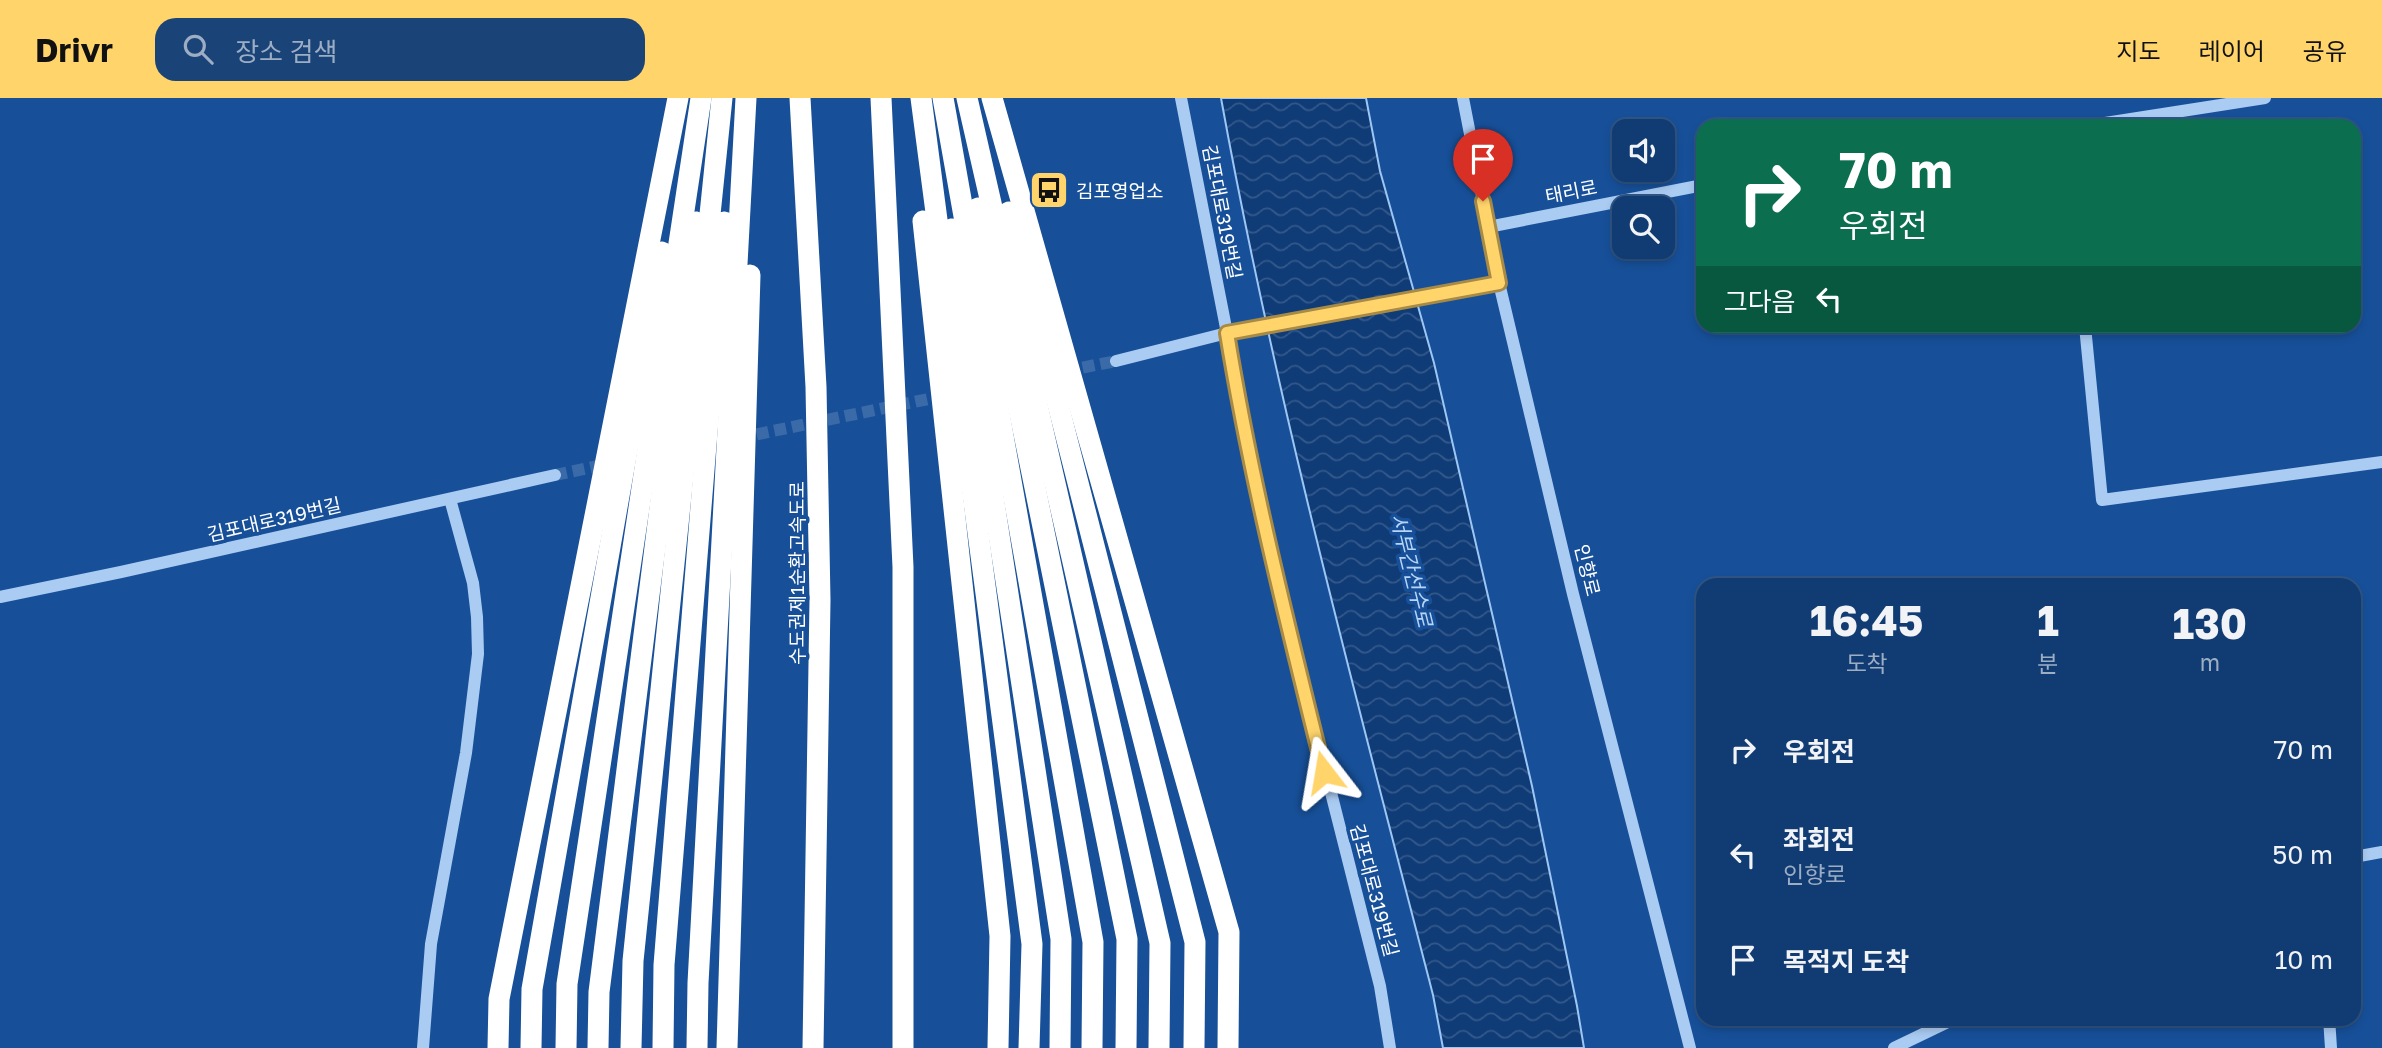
<!DOCTYPE html>
<html lang="ko">
<meta charset="utf-8">
<style>
:root{--surface:#113c73;--page:#1a4378;--text:#f1f3f6;--muted:#9cadc4;--line:#305685;--accent:#ffd46b}
body{margin:0;font-family:"Golos Text","Noto Sans KR",sans-serif;background:var(--page);color:var(--text);height:100vh;display:flex;flex-direction:column;font-size:26px;white-space:nowrap}
*{box-sizing:border-box;margin:0}
p{font-size:23px;color:var(--muted)}
.icon{flex:none;width:38px;height:38px;fill:none;stroke:currentColor;stroke-width:2;stroke-linecap:round;stroke-linejoin:round}
.map{position:relative;flex:1;overflow:hidden}
.drawer{position:absolute;left:1696px;top:480px;width:665px;height:448px;display:flex;flex-direction:column;background:var(--surface);border-radius:21px;box-shadow:0 4px 10px #0003,0 0 0 2px var(--line)}
.drawer>*{flex:none}
.guide{position:absolute;left:1696px;top:21px;width:665px;height:214px;border-radius:21px;box-shadow:0 4px 10px #0003,0 0 0 2px var(--line);background:#0b6e4f;color:#fff;overflow:hidden}
.buttons{position:absolute;left:1612px;top:21px;display:grid;gap:14px}
.buttons a{display:grid;place-items:center;width:63px;height:63px;border-radius:14px;background:var(--surface);box-shadow:0 4px 10px #0003,0 0 0 2px var(--line);font-size:35px}
.pin{position:absolute;display:grid;place-items:center;width:60px;height:60px;color:#fff;margin:-72px -30px;border-radius:50% 50% 50% 0;rotate:-45deg;box-shadow:0 0 7px #0007}
.pin .icon{rotate:45deg}
.me{position:absolute;width:77px;margin:-38px;rotate:346deg;stroke-linejoin:round;filter:drop-shadow(0 0 5px #0008)}
.turn{display:flex;align-items:center;gap:24px;height:147px;padding:0 28px;font-size:32px}
.turn .icon{width:91px;height:91px;stroke-width:2.5}
.turn b{display:block;font-size:49px;line-height:60px}
.then{display:flex;align-items:center;height:66px;padding:0 28px;background:#0003;gap:14px;font-size:26px}
.eta{display:flex;justify-content:space-evenly;align-items:center;height:119px;text-align:center}
.eta b{font-size:42px;font-weight:700;line-height:49px}
ul{padding:0;list-style:none}
li{display:flex;align-items:center;gap:21px;height:105px;padding:0 28px}
li div{flex:1}
li b{display:block;font-size:26px}
li em{font-style:normal}
header{display:flex;align-items:center;gap:42px;box-sizing:border-box;height:98px;padding:0 35px;background:var(--accent);color:#111}
header strong{font-size:33px}
nav{display:flex;gap:38px;margin-inline-start:auto;font-size:24px}
.search{width:490px;height:63px;background:var(--page);display:flex;align-items:center;gap:18px;box-sizing:border-box;padding:0 24px;border-radius:21px;color:var(--muted);font-size:26px}
.map>svg:first-child{display:block}
.water{fill:url(#water-waves);stroke:#9dc6f4;stroke-width:2}
.lines{fill:none;stroke-linecap:round;stroke-linejoin:round}
.minor-tunnel{stroke:#3a6aa8;stroke-width:12;stroke-dasharray:12 6;stroke-linecap:butt}
.minor{stroke:#aacbf2;stroke-width:12}
.highway{stroke:#fff;stroke-width:21}
.route-casing{stroke:#a68a46;stroke-width:18}
.route{stroke:#ffd46b;stroke-width:12}
.labels{text-anchor:middle;dominant-baseline:central;stroke-width:7;stroke-linejoin:round;paint-order:stroke}
.poi-label{font-size:19px;fill:#fff;stroke:#175099;text-anchor:start}
.street-label{font-size:19px;fill:#fff;stroke:#175099}
.water-label{font-size:21px;font-style:italic;fill:#b7d5f8;stroke:#175099}
</style>
<header>
<strong>Drivr</strong>
<div class="search"><svg class="icon" aria-label="search" viewBox="0 0 24 24"><circle cx="10" cy="10" r="6"/><path d="M15 15l6 6"/></svg>장소 검색</div>
<nav><a>지도</a><a>레이어</a><a>공유</a></nav>
</header>
<div class="map">
<svg width="2382" height="950" viewBox="0 0 2382 950">
<defs>
<pattern id="water-waves" width="16" height="10" patternUnits="userSpaceOnUse" patternTransform="scale(1.75)"><rect width="16" height="10" fill="#0f3b76"/><path d="M0 5q4-4 8 0t8 0" fill="none" stroke="#33588b"/></pattern>
</defs>
<rect width="100%" height="100%" fill="#175099"/>
<path class="water" d="M1221 0H1366L1380 73 1434 265 1532 688 1577 908 1584 950H1443L1433 897C1356 599 1276 303 1221 0Z"/>
<g class="lines">
<g class="minor-tunnel">
<path d="M1065 273 1116 263"/>
<path d="M739 340 948 297"/>
<path d="M555 377 608 366"/>
</g>
<g class="minor">
<path d="M1181 0 1227 235 1241 322 1265 434 1380 888 1390 950"/>
<path d="M1463 0 1499 185 1573 496 1690 950"/>
<path d="M2086 28 2265 0"/>
<path d="M1488 129 1703 87"/>
<path d="M2085 228 2102 402 2382 364"/>
<path d="M1116 263 1227 235 1499 185"/>
<path d="M0 499 121 474 555 377"/>
<path d="M2354 759 2382 754"/>
<path d="M2329 920 2331 950"/>
<path d="M423 950 431 846 466 655 478 556 477 519 473 485 450 401"/>
<path d="M1894 950 1956 920"/>
</g>
<g class="highway">
<path d="M800 0 816 289 820 502 813 950"/>
<path d="M881 0 903 469V950"/>
<path d="M921 0 1032 846 1029 950"/>
<path d="M943 0 1093 844 1092 950"/>
<path d="M967 0 1160 845 1159 950"/>
<path d="M992 0 1229 834 1228 950"/>
<path d="M978 110 1127 841 1126 950"/>
<path d="M1009 114 1195 844 1194 950"/>
<path d="M923 123 1000 838 998 950"/>
<path d="M952 131 1061 841 1060 950"/>
<path d="M498 950 499 901 678 0"/>
<path d="M531 950 532 891 662 154"/>
<path d="M566 950 567 886 701 0"/>
<path d="M598 950 599 894 696 124"/>
<path d="M631 950 633 863 722 0"/>
<path d="M663 950 664 867 724 124"/>
<path d="M697 950 698 885 746 0"/>
<path d="M727 950 750 177"/>
</g>
</g>
<g class="lines">
<g class="route-casing">
<path id="route" d="M1324 674C1288 528 1251 383 1227 235L1499 185 1483 103"/>
</g>
<use href="#route" class="route"/>
</g>
<defs>
<g id="bus-square" transform="scale(2.0125)"><rect x="-9" y="-9" width="18" height="18" rx="4" fill="#ffd46b" stroke="#175099"/><path d="M-5-6H5V4H4V6H2V4H-2V6H-4V4H-5ZM-3.5-4V0h7V-4ZM-3.5 1.2v1.5H-2V1.2ZM2 1.2v1.5H3.5V1.2Z" fill="#111"/></g>
</defs>
<g fill-rule="evenodd">
<use href="#bus-square" x="1049" y="92"/>
</g>
<g class="labels">
<g class="poi-label">
<text x="1076" y="92">김포영업소</text>
</g>
<g class="street-label">
<text transform="translate(1571 93) rotate(-11)">태리로</text>
<text transform="translate(1223 114) rotate(79)">김포대로319번길</text>
<text transform="translate(274 421) rotate(-13)">김포대로319번길</text>
<text transform="translate(1588 472) rotate(76)">인향로</text>
<text transform="translate(796 475) rotate(-90)">수도권제1순환고속도로</text>
<text transform="translate(1375 792) rotate(75)">김포대로319번길</text>
</g>
<g class="water-label">
<text transform="translate(1412 472) rotate(76)">서부간선수로</text>
</g>
</g>
</svg>
<div class="buttons">
<a><svg class="icon" aria-label="sound" viewBox="0 0 24 24"><path d="M4 9h4l5-4v14l-5-4H4zM17 9q2 3 0 6"/></svg></a>
<a><svg class="icon" aria-label="search" viewBox="0 0 24 24"><circle cx="10" cy="10" r="6"/><path d="M15 15l6 6"/></svg></a>
</div>
<div class="pin" style="left:1483px;top:103px;background:#d93025"><svg class="icon" aria-label="arrive" viewBox="0 0 24 24"><path d="M6 21V4h12l-3 4 3 4H6"/></svg></div>
<svg class="me" style="left:1324px;top:674px" viewBox="-20 -20 40 40"><path d="M0-17L14 15 0 8-14 15z" fill="#ffd46b" stroke="#fff" stroke-width="4"/></svg>
<div class="guide">
<div class="turn"><svg class="icon" aria-label="right" viewBox="0 0 24 24"><path d="M7 20v-9h11M14 6l5 5-5 5"/></svg><div><b>70 m</b>우회전</div></div>
<div class="then">그다음<svg class="icon" aria-label="left" viewBox="0 0 24 24"><path d="M17 20v-9H6M10 6l-5 5 5 5"/></svg></div>
</div>
<section class="drawer">
<div class="eta">
<div><b>16:45</b><p>도착</p></div>
<div><b>1</b><p>분</p></div>
<div><b>130</b><p>m</p></div>
</div>
<ul>
<li><svg class="icon" aria-label="right" viewBox="0 0 24 24"><path d="M7 20v-9h11M14 6l5 5-5 5"/></svg><div><b>우회전</b></div><em>70 m</em></li>
<li><svg class="icon" aria-label="left" viewBox="0 0 24 24"><path d="M17 20v-9H6M10 6l-5 5 5 5"/></svg><div><b>좌회전</b><p>인향로</p></div><em>50 m</em></li>
<li><svg class="icon" aria-label="arrive" viewBox="0 0 24 24"><path d="M6 21V4h12l-3 4 3 4H6"/></svg><div><b>목적지 도착</b></div><em>10 m</em></li>
</ul>
</section>
</div>
